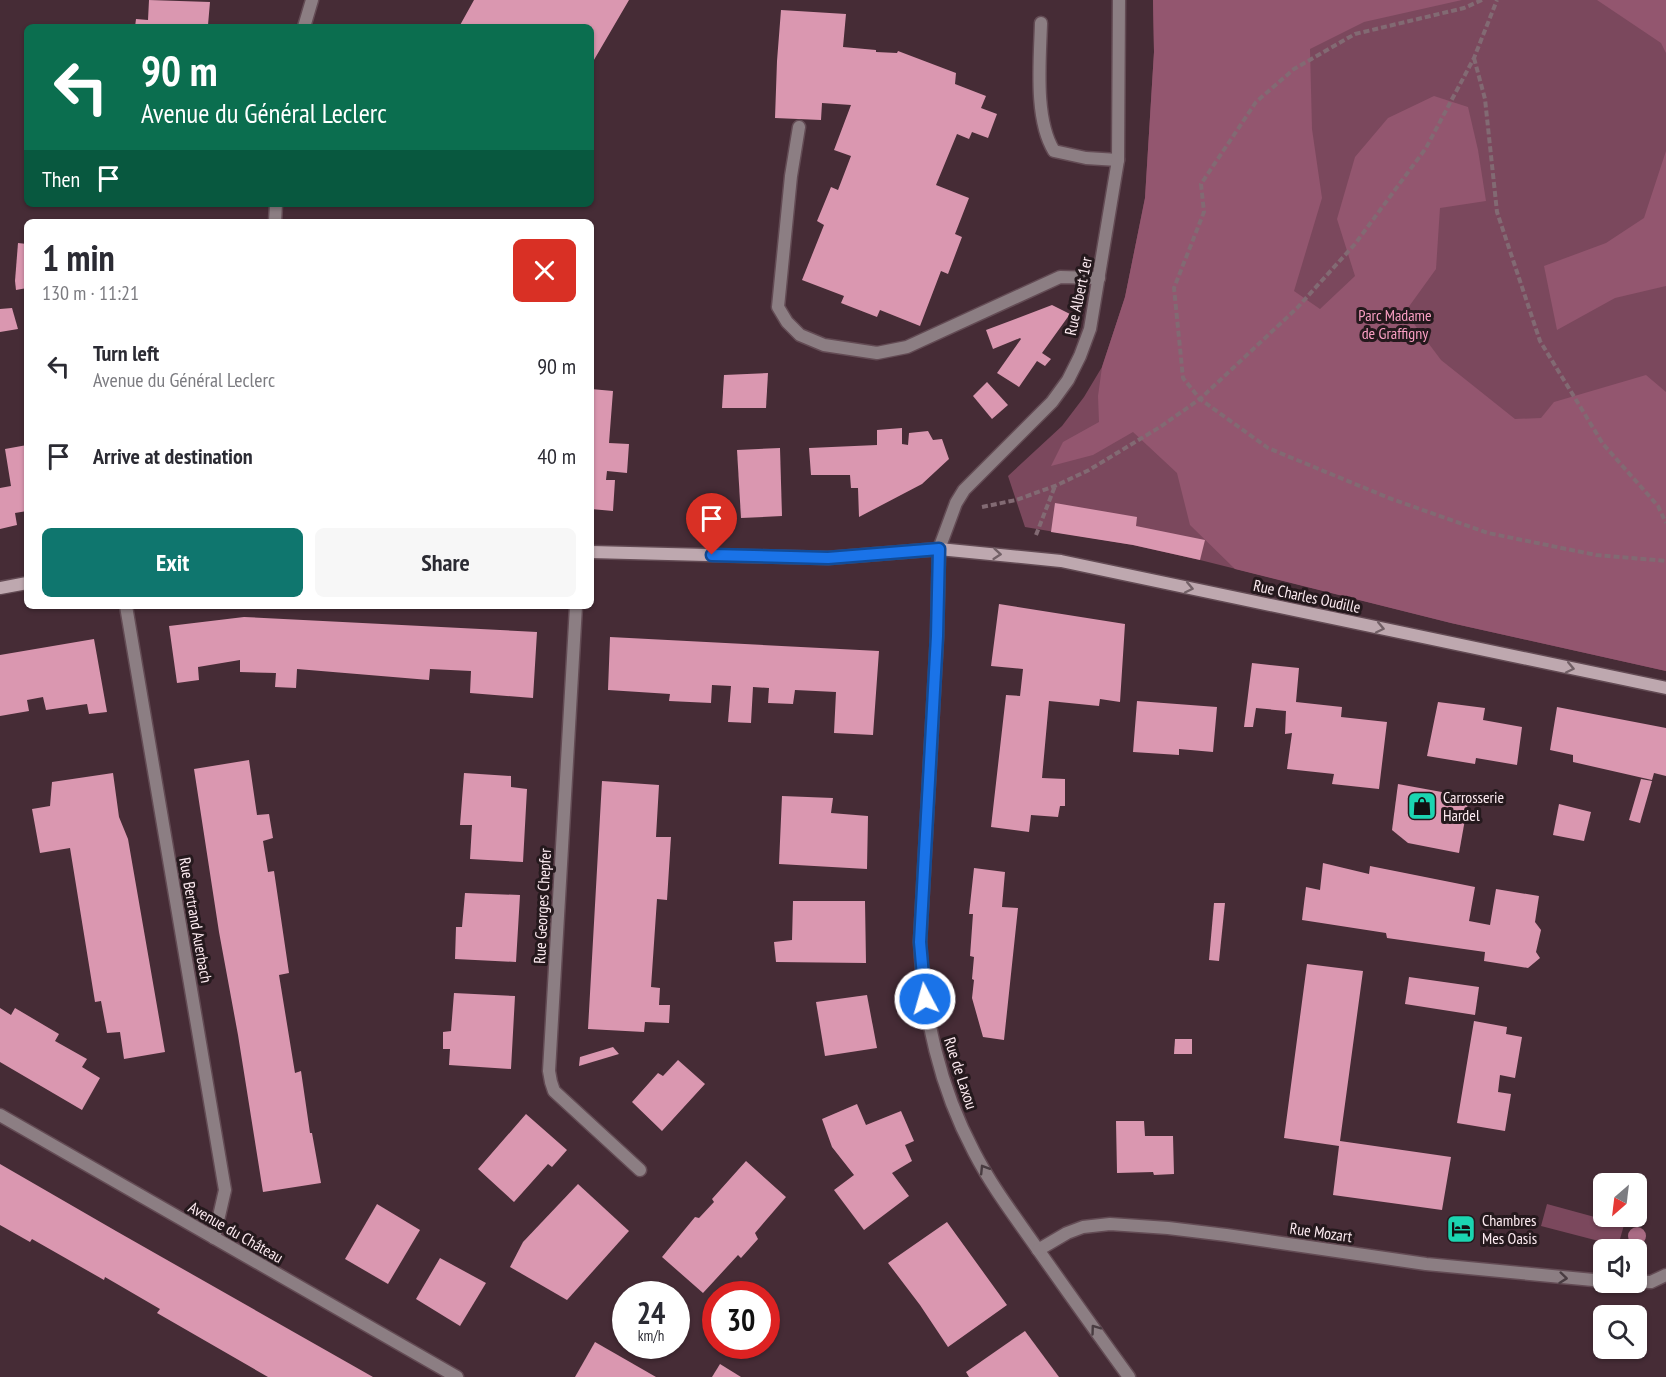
<!DOCTYPE html>
<meta charset="utf-8">
<style>
:root{--surface:#fff;--page:#f7f7f7;--text:#2b2b33;--muted:#7c7c81;--accent:#0f766e}
body{margin:0;font-family:"PT Sans Narrow",sans-serif;background:var(--page);color:var(--text);height:100vh;display:flex;flex-direction:column;font-size:22px;white-space:nowrap}
*{box-sizing:border-box;margin:0}
p{font-size:20px;color:var(--muted)}
.icon{flex:none;width:33px;height:33px;fill:none;stroke:currentColor;stroke-width:2;stroke-linecap:round;stroke-linejoin:round}
.map{position:relative;flex:1;overflow:hidden}
.details{position:absolute;left:24px;top:219px;width:570px;height:390px;display:flex;flex-direction:column;background:var(--surface);border-radius:9px;box-shadow:0 2px 4px #0004}
.details>*{flex:none}
.guide{position:absolute;left:24px;top:24px;width:570px;height:183px;border-radius:9px;box-shadow:0 2px 4px #0004;background:#0b6e4f;color:#fff;overflow:hidden}
.needle{width:39px;rotate:208deg}
.buttons{position:absolute;left:1593px;top:1173px;display:grid;gap:12px}
.buttons a{display:grid;place-items:center;width:54px;height:54px;border-radius:9px;background:var(--surface);box-shadow:0 2px 4px #0004;font-size:30px}
.speed{position:absolute;left:612px;top:1281px;display:flex;gap:12px;font-size:30px;font-weight:700;text-align:center}
.speed>*{display:grid;place-content:center;width:78px;height:78px;border-radius:50%;background:var(--surface);box-shadow:0 2px 4px #0004;line-height:1}
.speed small{font-size:15px;font-weight:400}
.speed .limit{border:9px solid #d22;background:#fff;color:#111}
.pin{position:absolute;display:grid;place-items:center;width:51px;height:51px;color:#fff;margin:-62px -26px;border-radius:50% 50% 50% 0;rotate:-45deg;box-shadow:0 0 6px #0007}
.pin .icon{rotate:45deg}
.me{position:absolute;width:66px;margin:-33px;rotate:354deg;stroke-linejoin:round;filter:drop-shadow(0 0 4px #0008)}
.turn{display:flex;align-items:center;gap:21px;height:126px;padding:0 18px;font-size:27px}
.turn .icon{width:78px;height:78px;stroke-width:2.5}
.turn b{display:block;font-size:42px;line-height:51px}
.then{display:flex;align-items:center;height:57px;padding:0 18px;background:#0003;gap:12px;font-size:22px}
.round{display:grid;place-items:center;flex:none;width:63px;height:63px;border-radius:9px;background:var(--page)}
.head{display:flex;align-items:center;justify-content:space-between;height:102px;padding:0 18px}
h1{font-size:36px;font-weight:700;line-height:45px}
.button{display:flex;gap:12px;margin-top:auto;padding:12px 18px}
.button a{flex:1;height:69px;border-radius:9px;background:var(--accent);color:#fff;font-size:24px;font-weight:700;line-height:69px;text-align:center}
.button a+a{background:var(--page);color:var(--text)}
ul{padding:0;list-style:none}
li{display:flex;align-items:center;gap:18px;height:90px;padding:0 18px}
li div{flex:1}
li b{display:block;font-size:22px}
li em{font-style:normal}
.map>svg:first-child{display:block}
.green{fill:#7b485d}
.forest{fill:#93566f}
.building{fill:#da97b0}
.lines{fill:none;stroke-linecap:round;stroke-linejoin:round}
.lane-casing{stroke:#634b54;stroke-width:15}
.street-casing{stroke:#634b54;stroke-width:15}
.secondary-casing{stroke:#634b54;stroke-width:15}
.path{stroke:#826a73;stroke-width:4;stroke-dasharray:6 3;stroke-linecap:butt}
.lane{stroke:#8c7e83;stroke-width:12}
.street{stroke:#8c7e83;stroke-width:12}
.secondary{stroke:#bea8af;stroke-width:12}
.tree{fill:#a96b84}
.oneway{stroke:#726066}
.oneway2{stroke:#493c41}
.route-casing{stroke:#114b97;stroke-width:15}
.route{stroke:#1a73e8;stroke-width:10}
.labels{text-anchor:middle;dominant-baseline:central;stroke-width:6;stroke-linejoin:round;paint-order:stroke}
.street-label{font-size:16px;fill:#fdebf1;stroke:#25191d}
.park-label{font-size:16px;fill:#fa9fc3;stroke:#25191d}
.poi-label{font-size:16px;fill:#fdebf1;stroke:#25191d;text-anchor:start}
</style>
<div class="map">
<svg width="1666" height="1377" viewBox="0 0 1666 1377">
<rect width="100%" height="100%" fill="#462c36"/>
<g class="green">
<path d="M1153 0H1666V671L1451 623 1200 560 1133 545 1025 527 1008 476 1062 426 1084 397 1102 367 1125 297 1145 198 1154 52Z"/>
<path d="M1547 1204 1624 1225 1618 1246 1541 1226Z"/>
</g>
<g class="forest">
<path d="M1153 0H1462L1364 22 1310 49 1312 129 1322 198 1294 291 1320 309 1355 276 1337 219 1355 157 1388 118 1434 96 1468 107 1478 150 1486 201 1440 208 1436 269 1405 312 1441 360 1515 419 1541 418 1554 402 1646 375 1666 392V671L1451 623 1235 569 1190 525 1177 473 1133 432 1093 455 1051 466 1063 442 1099 422 1098 396 1102 367 1125 297 1145 198 1154 52Z"/>
<path d="M1597 0H1666V53L1661 43Z"/>
<path d="M1666 151V286L1615 298 1557 330 1544 266 1606 243 1644 218Z"/>
</g>
<g class="building">
<path d="M149 0 210 2 208 25H201V27H135L136 19 148 20Z"/>
<path d="M474 0H629L591 65V27H459Z"/>
<path d="M781 10 846 14 843 47 876 50V52L897 53 898 51 956 73 955 84 986 96 981 108 997 114 988 138 972 132 969 139 957 134 936 185 969 198 955 234 962 237 948 274 941 271 920 326 880 310 877 317 841 303 844 296 802 280 824 225 817 221 831 187 838 190 851 156 834 150 851 105 822 103 821 120 775 118 777 61Z"/>
<path d="M18 243 27 244V288L16 290 15 281Z"/>
<path d="M1052 305 1070 314 1042 353 1051 359 1045 366 1037 361 1019 387 997 373 1021 339 1020 338 993 349 986 330Z"/>
<path d="M12 308 18 329 0 332V309Z"/>
<path d="M768 373 766 408H722L724 375Z"/>
<path d="M987 382 1008 405 992 419 973 396Z"/>
<path d="M591 389 613 391 609 443 629 444 627 473 607 471 606 480H615L613 511 591 509Z"/>
<path d="M902 428V444L908 445 909 433 928 431 933 440 942 439 949 459 922 484 859 517 858 488H851L850 475H811L809 448 877 445V430Z"/>
<path d="M27 445V511L15 513 17 525 0 529V488L11 486 5 449Z"/>
<path d="M780 448 782 516 741 518 737 450Z"/>
<path d="M1055 503 1137 517 1136 526 1205 540 1200 560 1133 545 1051 532Z"/>
<path d="M999 604 1125 624 1120 702 1100 699 1099 706 1049 701 1042 778 1065 779V806H1060L1058 817 1031 815 1029 832 991 827 1006 695 1020 696 1023 669 991 666Z"/>
<path d="M244 617 537 632 533 698 470 693 471 671 430 669 429 680 297 669 296 688 275 687 276 673 240 672V660L198 667 199 680 177 683 169 626Z"/>
<path d="M610 637 879 651 873 735 834 733 836 692 795 690 793 704 768 703 769 688 753 687 751 723 728 722 731 686 712 685 711 703 669 701 670 694 608 690Z"/>
<path d="M94 639 107 712 89 714 87 704 46 710 43 697 27 700 29 711 0 716V655Z"/>
<path d="M1252 663 1299 668 1296 702 1342 707 1341 717 1387 722 1379 789 1332 784 1334 774 1287 769 1292 733 1285 734 1286 711 1256 708 1253 727H1244Z"/>
<path d="M1137 701 1217 707 1213 752 1179 749V755L1133 752Z"/>
<path d="M1438 702 1485 708 1483 720 1522 727 1517 765 1476 758 1475 764 1427 756Z"/>
<path d="M1557 707 1666 728V776L1654 773 1652 780 1573 762V755L1550 750Z"/>
<path d="M249 760 257 815 269 814 273 838 263 841 268 872 274 871 289 973 279 975 295 1073 301 1071 310 1133H312L321 1183 263 1192 238 1035 219 932 194 769Z"/>
<path d="M113 773 119 817 128 839 165 1052 124 1059 120 1032 107 1033 101 1001 95 1002 70 848 40 853 32 809 50 806 52 782Z"/>
<path d="M464 773 511 776V787L527 789 523 862 470 859 472 825H460Z"/>
<path d="M1641 779 1652 781 1640 823 1629 820Z"/>
<path d="M602 781 659 785 656 837H671L667 900 657 899 651 987 660 988 659 1005H670L669 1023 645 1022 644 1032 588 1029Z"/>
<path d="M1398 784 1469 797 1459 853 1408 843 1392 830Z"/>
<path d="M782 796 833 798 831 813 868 816 867 869 779 864Z"/>
<path d="M1559 804 1591 812 1584 841 1553 835Z"/>
<path d="M1323 863 1369 874 1370 866 1475 887 1469 921 1490 925 1496 889 1539 896 1535 922 1541 930 1536 952 1540 958 1528 968 1484 961 1485 952 1387 938 1386 933 1302 920 1306 887 1320 890Z"/>
<path d="M974 868 1005 872 1002 907 1018 908 1004 1040 983 1037 972 998 974 980 972 979 974 957 970 956 973 914H969Z"/>
<path d="M465 893 520 895 516 962 455 959 456 927H462Z"/>
<path d="M793 901H865L866 963 776 962 774 942 792 940Z"/>
<path d="M1214 903H1225L1219 961 1209 960Z"/>
<path d="M1307 964 1363 971 1340 1141 1451 1157 1442 1210 1333 1195 1339 1146 1284 1138Z"/>
<path d="M1409 977 1479 987 1475 1015 1405 1004Z"/>
<path d="M454 993 515 996 511 1069 449 1065 450 1049H443V1032L451 1031Z"/>
<path d="M867 995 877 1048 825 1056 816 1002Z"/>
<path d="M0 1008 11 1015 15 1008 59 1034 55 1041 87 1059 82 1067 100 1078 82 1110 0 1062Z"/>
<path d="M1474 1021 1507 1027 1506 1034 1522 1037 1515 1078 1500 1075 1498 1092 1511 1094 1505 1131 1457 1123Z"/>
<path d="M1175 1039H1192V1054H1174Z"/>
<path d="M613 1047 619 1054 579 1066 580 1057Z"/>
<path d="M678 1060 705 1084 662 1131 632 1102 658 1073 663 1076Z"/>
<path d="M857 1104 866 1125 901 1111 914 1141 905 1145 912 1161 892 1173 909 1196 864 1230 834 1190 854 1175 832 1147 822 1119Z"/>
<path d="M526 1114 567 1150 552 1167 548 1164 514 1202 478 1169Z"/>
<path d="M1116 1121H1144L1145 1136H1173L1174 1174 1154 1175 1153 1172 1117 1173Z"/>
<path d="M746 1161 786 1197 755 1233 758 1239 741 1258 738 1255 703 1293 662 1257 695 1217 699 1218 714 1202 712 1199Z"/>
<path d="M0 1164 116 1231 373 1377H268L157 1313 160 1309 105 1277 104 1280 32 1239 30 1242 0 1225Z"/>
<path d="M578 1184 629 1231 567 1300 510 1267 523 1242Z"/>
<path d="M377 1204 420 1230 388 1284 345 1259Z"/>
<path d="M947 1222 1007 1305 948 1347 920 1305 888 1263Z"/>
<path d="M440 1258 486 1283 460 1326 416 1299Z"/>
<path d="M1025 1331 1059 1377H969L966 1372Z"/>
<path d="M595 1342 656 1377H575Z"/>
<path d="M720 1364 741 1377H712Z"/>
</g>
<g class="lines">
<g class="lane-casing">
<g id="lane">
<path d="M1041 23C1040 60 1034 119 1054 151L1086 158 1118 160"/>
<path d="M799 127 791 176 778 307 787 322 800 335 824 345 877 353 907 347 1060 277 1099 278"/>
</g>
</g>
<g class="street-casing">
<g id="street">
<path d="M1119 0 1118 160 1090 329 1080 356 1068 380 1052 402 964 490 956 503 939 549 937 637 920 942C924 1017 939 1086 974 1152 991 1185 1013 1214 1034 1244 1065 1288 1097 1333 1129 1377"/>
<path d="M304 27 312 0"/>
<path d="M275 222 276 204"/>
<path d="M126 606 225 1190 214 1238"/>
<path d="M576 606 549 1071 551 1082 554 1091 640 1170"/>
<path d="M0 1115 457 1377"/>
<path d="M1038 1250 1067 1233 1083 1227 1110 1224 1168 1228 1226 1235 1426 1264 1604 1281"/>
<path d="M1618 1282H1651L1666 1275"/>
</g>
</g>
<g class="secondary-casing">
<g id="secondary">
<path d="M591 552 828 558 939 549 1061 561 1666 688"/>
<path d="M0 588 27 583"/>
</g>
</g>
<g class="path">
<path d="M1482 0 1464 8 1355 34 1294 69 1256 102 1201 184 1204 212 1174 288 1183 378 1200 399 1268 448 1389 498 1488 533 1596 555 1666 561"/>
<path d="M1474 58 1485 99 1497 212 1540 341 1603 444 1658 506 1666 523"/>
<path d="M982 507 1016 500 1055 486 1089 470 1160 427 1200 399 1297 308 1355 244 1426 148 1474 58 1497 0"/>
<path d="M1036 535 1055 486"/>
</g>
<use href="#lane" class="lane"/>
<use href="#street" class="street"/>
<use href="#secondary" class="secondary"/>
</g>
<circle class="tree" cx="1637" cy="1236" r="9"/>
<defs><path id="oneway-chevron" d="M-2-3.5L2.5 0L-2 3.5" fill="none" stroke-width="1.6" stroke-linecap="round" stroke-linejoin="round" transform="scale(1.5)"/></defs>
<g class="oneway">
<use href="#oneway-chevron" transform="translate(997 554) rotate(5)"/>
<use href="#oneway-chevron" transform="translate(1189 588) rotate(12)"/>
<use href="#oneway-chevron" transform="translate(1380 628) rotate(12)"/>
<use href="#oneway-chevron" transform="translate(1570 668) rotate(12)"/>
</g>
<g class="oneway2">
<use href="#oneway-chevron" transform="translate(984 1169) rotate(-122)"/>
<use href="#oneway-chevron" transform="translate(1563 1278) rotate(6)"/>
<use href="#oneway-chevron" transform="translate(1095 1329) rotate(-126)"/>
</g>
<g class="lines">
<g class="route-casing">
<path id="route" d="M712 555 828 558 939 549 937 636 920 942 925 999"/>
</g>
<use href="#route" class="route"/>
</g>
<defs>
<g id="shop-square" transform="scale(1.5)"><rect x="-9" y="-9" width="18" height="18" rx="4" fill="#1bd5b1" stroke="#25191d"/><path d="M-5-2.5h2.3a2.7 3.5 0 0 1 5.4 0H5L5.5 6h-11ZM-1.5-2.5h3a1.5 2.3 0 0 0-3 0Z" fill="#111"/></g>
<g id="hotel-square" transform="scale(1.5)"><rect x="-9" y="-9" width="18" height="18" rx="4" fill="#1bd5b1" stroke="#25191d"/><path d="M-6-4.5h1.5V1H6V5H4.5V3h-9V5H-6ZM-4 0a1.8 1.8 0 1 1 3.6 0ZM.5 0V-2.5h3Q6-2.5 6 0Z" fill="#111"/></g>
</defs>
<g fill-rule="evenodd">
<use href="#shop-square" x="1422" y="806"/>
<use href="#hotel-square" x="1461" y="1229"/>
</g>
<g class="labels">
<g class="street-label">
<text transform="translate(1078 296) rotate(-78)">Rue Albert 1er</text>
<text transform="translate(1307 596) rotate(12)">Rue Charles Oudille</text>
<text transform="translate(542 906) rotate(-87)">Rue Georges Chepfer</text>
<text transform="translate(196 920) rotate(80)">Rue Bertrand Auerbach</text>
<text transform="translate(961 1073) rotate(72)">Rue de Laxou</text>
<text transform="translate(236 1232) rotate(30)">Avenue du Château</text>
<text transform="translate(1321 1232) rotate(8)">Rue Mozart</text>
</g>
<g class="park-label">
<text x="1395" y="315">Parc Madame<tspan x="1395" dy="18">de Graffigny</tspan></text>
</g>
<g class="poi-label">
<text x="1443" y="797">Carrosserie<tspan x="1443" dy="18">Hardel</tspan></text>
<text x="1482" y="1220">Chambres<tspan x="1482" dy="18">Mes Oasis</tspan></text>
</g>
</g>
</svg>
<div class="buttons">
<a><svg class="needle" viewBox="-14 -14 28 28"><path d="M0-13l5 13h-10z" fill="#e53935"/><path d="M0 13l5-13h-10z" fill="#7c7c81"/></svg></a>
<a><svg class="icon" aria-label="sound" viewBox="0 0 24 24"><path d="M4 9h4l5-4v14l-5-4H4zM17 9q2 3 0 6"/></svg></a>
<a><svg class="icon" aria-label="search" viewBox="0 0 24 24"><circle cx="10" cy="10" r="6"/><path d="M15 15l6 6"/></svg></a>
</div>
<div class="speed"><div>24<small>km/h</small></div><div class="limit">30</div></div>
<div class="pin" style="left:712px;top:555px;background:#d93025"><svg class="icon" aria-label="arrive" viewBox="0 0 24 24"><path d="M6 21V4h12l-3 4 3 4H6"/></svg></div>
<svg class="me" style="left:925px;top:999px" viewBox="-20 -20 40 40"><circle r="17" fill="#1a73e8" stroke="#fff" stroke-width="3"/><path d="M0-11L8 9 0 5-8 9z" fill="#fff"/></svg>
<div class="guide">
<div class="turn"><svg class="icon" aria-label="left" viewBox="0 0 24 24"><path d="M17 20v-9H6M10 6l-5 5 5 5"/></svg><div><b>90 m</b>Avenue du Général Leclerc</div></div>
<div class="then">Then<svg class="icon" aria-label="arrive" viewBox="0 0 24 24"><path d="M6 21V4h12l-3 4 3 4H6"/></svg></div>
</div>
<section class="details">
<div class="head"><div><h1>1 min</h1><p>130 m · 11:21</p></div><a class="round" style="background:#d93025;color:#fff"><svg class="icon" aria-label="close" viewBox="0 0 24 24"><path d="M6 6l12 12M18 6L6 18"/></svg></a></div>
<ul>
<li><svg class="icon" aria-label="left" viewBox="0 0 24 24"><path d="M17 20v-9H6M10 6l-5 5 5 5"/></svg><div><b>Turn left</b><p>Avenue du Général Leclerc</p></div><em>90 m</em></li>
<li><svg class="icon" aria-label="arrive" viewBox="0 0 24 24"><path d="M6 21V4h12l-3 4 3 4H6"/></svg><div><b>Arrive at destination</b></div><em>40 m</em></li>
</ul>
<div class="button"><a>Exit</a><a>Share</a></div>
</section>
</div>
